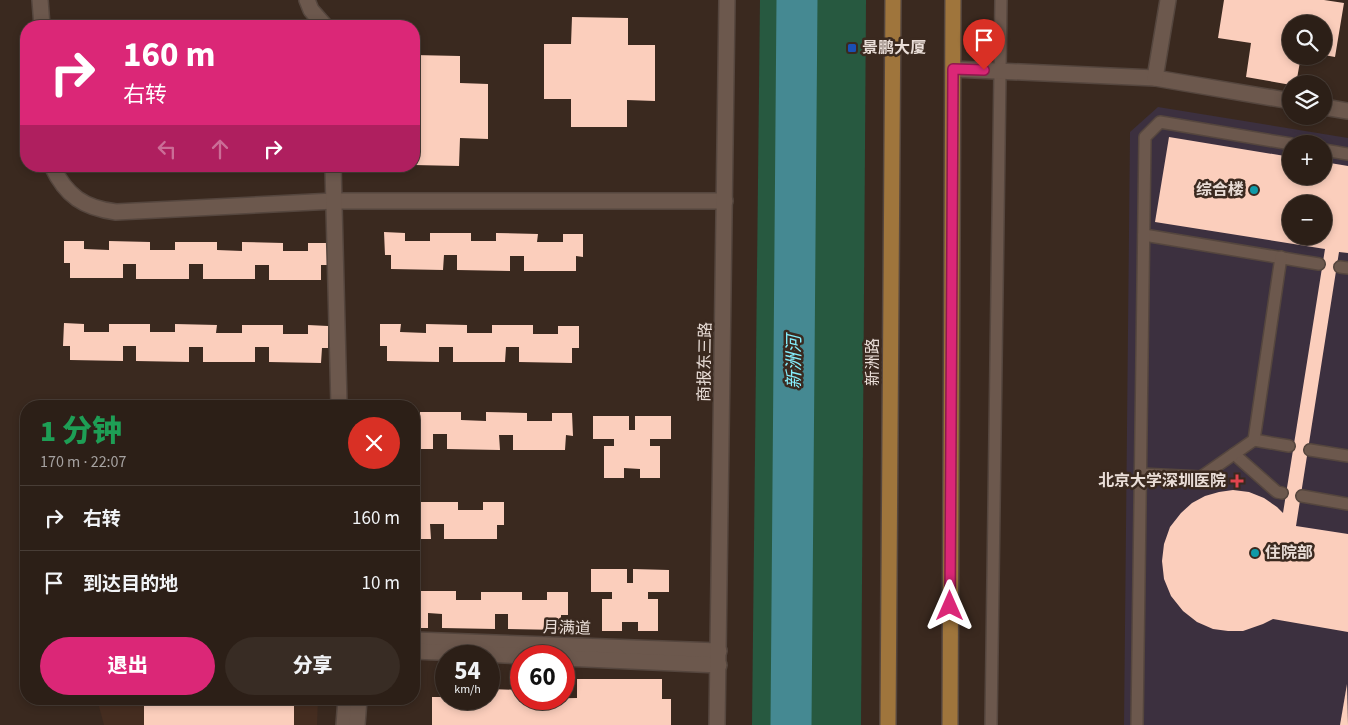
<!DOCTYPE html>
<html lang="zh">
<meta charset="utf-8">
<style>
:root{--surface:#2c1f17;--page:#382c24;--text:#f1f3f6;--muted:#a6a2a1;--line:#483d36;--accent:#db2777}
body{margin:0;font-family:"Source Sans 3","Noto Sans SC",sans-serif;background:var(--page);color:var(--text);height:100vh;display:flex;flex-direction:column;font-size:19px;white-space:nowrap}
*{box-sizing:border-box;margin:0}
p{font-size:16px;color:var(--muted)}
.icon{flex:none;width:28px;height:28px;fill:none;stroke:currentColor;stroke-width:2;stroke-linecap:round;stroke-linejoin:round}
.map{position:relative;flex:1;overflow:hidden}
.panel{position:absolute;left:20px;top:400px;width:400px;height:305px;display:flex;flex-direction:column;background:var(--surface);border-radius:20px;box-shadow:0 2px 8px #0003,0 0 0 1px var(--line)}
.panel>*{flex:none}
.top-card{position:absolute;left:20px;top:20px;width:400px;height:152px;border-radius:20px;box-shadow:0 2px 8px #0003,0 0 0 1px var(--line);background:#db2777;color:#fff;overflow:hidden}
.tools{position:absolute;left:1282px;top:15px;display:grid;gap:10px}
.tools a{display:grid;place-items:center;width:50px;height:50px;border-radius:50%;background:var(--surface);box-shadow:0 2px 8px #0003,0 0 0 1px var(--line);font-size:25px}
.speed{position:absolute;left:435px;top:645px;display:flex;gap:10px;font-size:25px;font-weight:700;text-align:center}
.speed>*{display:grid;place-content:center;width:65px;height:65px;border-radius:50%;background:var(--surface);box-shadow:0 2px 8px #0003,0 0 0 1px var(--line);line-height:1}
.speed small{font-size:12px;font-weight:400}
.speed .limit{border:8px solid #d22;background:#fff;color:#111}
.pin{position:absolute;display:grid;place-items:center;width:42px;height:42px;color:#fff;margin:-51px -21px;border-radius:50% 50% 50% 0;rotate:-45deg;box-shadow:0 0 5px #0007}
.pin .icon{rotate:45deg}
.me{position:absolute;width:55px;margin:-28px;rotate:0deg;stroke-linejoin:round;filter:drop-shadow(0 0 4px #0008)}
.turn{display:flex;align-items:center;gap:18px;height:105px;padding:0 20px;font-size:22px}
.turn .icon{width:65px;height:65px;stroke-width:2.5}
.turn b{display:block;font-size:35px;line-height:42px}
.lanes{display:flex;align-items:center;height:48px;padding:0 20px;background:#0003;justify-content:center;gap:25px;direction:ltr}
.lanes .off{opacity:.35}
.round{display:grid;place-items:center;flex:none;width:52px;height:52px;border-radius:26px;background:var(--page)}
.summary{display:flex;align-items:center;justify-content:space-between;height:85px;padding:0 20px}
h1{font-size:30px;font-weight:800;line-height:38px;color:#1e9e55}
.button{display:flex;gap:10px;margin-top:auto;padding:10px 20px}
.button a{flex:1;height:58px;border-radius:30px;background:var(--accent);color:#fff;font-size:20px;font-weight:800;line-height:58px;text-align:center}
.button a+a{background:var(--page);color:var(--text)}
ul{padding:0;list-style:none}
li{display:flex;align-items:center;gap:15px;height:65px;padding:0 20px;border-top:1px solid var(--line)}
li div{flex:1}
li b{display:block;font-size:19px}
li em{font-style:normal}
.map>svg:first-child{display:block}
.built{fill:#452d20}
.medical{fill:#3c303f;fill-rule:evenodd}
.green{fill:#275940}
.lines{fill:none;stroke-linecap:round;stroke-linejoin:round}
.river{stroke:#458992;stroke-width:41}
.building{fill:#fbcebc;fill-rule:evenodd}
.service-casing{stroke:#55463e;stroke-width:14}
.minor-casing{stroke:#55463e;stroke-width:18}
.primary-casing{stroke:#55463e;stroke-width:18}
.service{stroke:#6c584d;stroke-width:11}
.minor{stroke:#6c584d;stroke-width:15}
.primary{stroke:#9f753c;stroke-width:15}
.route-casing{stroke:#8e194d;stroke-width:12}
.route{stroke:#db2777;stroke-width:9}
.transit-dot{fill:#1a4fb4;stroke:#3a291f;stroke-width:2}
.culture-dot{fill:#0f9aa8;stroke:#3a291f;stroke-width:2}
.health-dot{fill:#e0444e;stroke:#3a291f;stroke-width:2}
.labels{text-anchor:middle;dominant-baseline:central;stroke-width:5;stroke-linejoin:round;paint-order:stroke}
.poi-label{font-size:16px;font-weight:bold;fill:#e9ddd7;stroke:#3a291f;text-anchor:start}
.street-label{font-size:16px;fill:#e9ddd7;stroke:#3a291f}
.water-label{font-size:18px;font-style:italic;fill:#85effd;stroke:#3a291f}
</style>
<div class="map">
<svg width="1348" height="725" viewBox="0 0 1348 725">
<rect width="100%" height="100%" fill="#3a291f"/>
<path class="built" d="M97 699H318L317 725H104Z"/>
<path class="medical" d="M1158 107 1348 138V725H1124L1130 132ZM1291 144H1324V176H1291ZM1291 204H1324V236H1291Z"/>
<path class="green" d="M760 0H866L861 725H752Z"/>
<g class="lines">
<path class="river" d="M791 725 797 0"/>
</g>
<g class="building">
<path d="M1224 0H1324L1344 3 1335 57 1324 55V24H1291V56H1301L1296 84 1291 85 1246 77 1251 43 1218 38Z"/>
<path d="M572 17 628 18V45H655V101L627 100V127H571V99H544V44H571Z"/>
<path d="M414 55 460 56V83L488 84V139L460 138 459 166 414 165Z"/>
<path d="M1169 137 1291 157V176H1324V162L1348 166V253L1339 252 1296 526 1348 534V632L1273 619 1263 624 1243 631H1228L1213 629 1197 622 1183 611 1171 596 1164 579 1162 561 1164 544 1170 527 1181 513 1192 503 1205 496 1219 492 1233 490 1249 492 1264 498 1277 507 1283 513 1325 249 1155 222ZM1291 204H1324V236H1291Z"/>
<path d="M384 232 405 233V241H430V233H471V241H496V233L538 234 537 242H563V234H583V257L576 256V271H524V256H510V271L457 270V255H444L443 270 391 269V255H385Z"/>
<path d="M64 241H84V249L109 250V241L150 242V250H175V242H217V250L242 251V242L283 243V251H308V243H328V265H321V280H269V265H255V279H203V264H189V279H136V264H123V278H70V263H64Z"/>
<path d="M64 323 84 324V332H109V324H150V332H175V324L217 325 216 333H242V325H283V334H308V325L328 326V348H322L321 363 269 362V347H255V362H203V347H189V362L136 361V346H123V361L70 360V346H63Z"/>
<path d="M380 324H401L400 332 426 333V324L467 325V333H492V325H533V334H558V326H579V348H572V363L519 362V347H506L505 362H453V347H439V362L387 361V346H380Z"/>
<path d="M420 412H461V420L486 421V412L527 413V421H552V413H572L573 436 566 435 565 450H513V435H499L500 450 447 449V434H433V449H414V420H420Z"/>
<path d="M593 416H629V430H635V416H671V439H650V446H660V478H640V469L624 468V478H604V446H614V439H593Z"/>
<path d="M417 502H458V510H483V502H504V525H497V539H444V524H430L431 539H414V510H417Z"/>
<path d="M591 569H627V583H633V569L669 570V592H648V599H658V631H638V622H622V631H602V599H612V592H591Z"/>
<path d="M415 591H456V600H481V592H522V600H547V592H568V615H561V630L508 629V614H495V629L442 628V614L428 613V628H414Z"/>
<path d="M577 679H662V699H671V725H432V697H446V699H489L490 689 521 690V699L577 698Z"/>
<path d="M1347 684 1348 725H1340Z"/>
<rect x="144" y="699" width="150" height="26"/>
</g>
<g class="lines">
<g class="service-casing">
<g id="service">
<path d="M1324 150 1348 154"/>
<path d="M1144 235 1319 264"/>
<path d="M1340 267 1348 268"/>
<path d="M1254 440 1289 446"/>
<path d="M1310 450 1348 456"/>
<path d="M1234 454 1277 492 1282 493"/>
<path d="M1141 474 1201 477 1254 440 1281 257"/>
<path d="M1302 496 1348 504"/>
<path d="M991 725 1001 0"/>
<path d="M1137 725 1145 137 1160 122 1291 144"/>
</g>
</g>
<g class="minor-casing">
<g id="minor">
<path d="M40 0 42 26"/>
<path d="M307 0 311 10 325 26"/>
<path d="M953 69 1155 78 1291 101"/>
<path d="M1155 78 1168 0"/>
<path d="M1324 107 1348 111"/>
<path d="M52 166C66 196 84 208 116 212L334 201H725"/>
<path d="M333 166 339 406"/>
<path d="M414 640 719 651"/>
<path d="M414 651 528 656"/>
<path d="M564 658 719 665"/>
<path d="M344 725 346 699"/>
<path d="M357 725 359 699"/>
<path d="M717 725 727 0"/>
</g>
</g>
<g class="primary-casing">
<g id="primary">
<path d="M888 725 893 0"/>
<path d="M950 725 953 0"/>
</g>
</g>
<use href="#service" class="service"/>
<use href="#minor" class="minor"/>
<use href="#primary" class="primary"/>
</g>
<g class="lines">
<g class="route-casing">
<path id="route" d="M950 606 953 69 984 70"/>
</g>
<use href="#route" class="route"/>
</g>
<rect class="transit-dot" x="847" y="43" width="10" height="10" rx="2.5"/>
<g class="culture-dot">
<circle cx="1254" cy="190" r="5"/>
<circle cx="1255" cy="553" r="5"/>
</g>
<path class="health-dot" d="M1234.5 473.5h5v5h5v5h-5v5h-5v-5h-5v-5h5z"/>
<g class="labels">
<g class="poi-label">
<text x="862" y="48">景鹏大厦</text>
<text x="1244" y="190" text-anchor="end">综合楼</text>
<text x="1226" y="481" text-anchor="end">北京大学深圳医院</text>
<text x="1265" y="553">住院部</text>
</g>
<g class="street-label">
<text transform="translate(705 362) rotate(-89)">商报东三路</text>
<text transform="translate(873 362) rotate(-90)">新洲路</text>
<text transform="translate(567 628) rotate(2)">月满道</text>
</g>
<g class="water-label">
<text transform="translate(794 362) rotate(-90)">新洲河</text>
</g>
</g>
</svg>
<div class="tools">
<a><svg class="icon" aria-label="search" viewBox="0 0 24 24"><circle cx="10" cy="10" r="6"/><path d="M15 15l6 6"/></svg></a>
<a><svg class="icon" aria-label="layers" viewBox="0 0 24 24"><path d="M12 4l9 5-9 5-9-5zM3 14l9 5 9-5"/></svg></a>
<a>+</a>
<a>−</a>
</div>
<div class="speed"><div>54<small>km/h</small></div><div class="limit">60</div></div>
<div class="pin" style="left:984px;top:70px;background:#d93025"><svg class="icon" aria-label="arrive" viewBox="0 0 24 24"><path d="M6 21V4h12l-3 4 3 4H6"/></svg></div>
<svg class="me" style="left:950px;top:606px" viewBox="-20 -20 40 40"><path d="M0-17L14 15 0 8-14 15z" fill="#db2777" stroke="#fff" stroke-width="4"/></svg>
<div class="top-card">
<div class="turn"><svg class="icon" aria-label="right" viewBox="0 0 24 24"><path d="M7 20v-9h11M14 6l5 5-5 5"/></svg><div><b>160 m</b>右转</div></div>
<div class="lanes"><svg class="icon off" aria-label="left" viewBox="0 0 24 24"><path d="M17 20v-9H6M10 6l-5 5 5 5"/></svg><svg class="icon off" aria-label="ahead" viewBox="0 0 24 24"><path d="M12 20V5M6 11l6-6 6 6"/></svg><svg class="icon" aria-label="right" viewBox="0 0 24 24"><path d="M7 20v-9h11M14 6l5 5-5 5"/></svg></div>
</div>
<section class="panel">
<div class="summary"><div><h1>1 分钟</h1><p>170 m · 22:07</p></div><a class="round" style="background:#d93025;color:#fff"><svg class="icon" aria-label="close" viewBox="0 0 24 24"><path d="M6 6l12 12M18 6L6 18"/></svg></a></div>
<ul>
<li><svg class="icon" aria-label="right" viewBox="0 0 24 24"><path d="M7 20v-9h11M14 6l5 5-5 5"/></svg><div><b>右转</b></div><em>160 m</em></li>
<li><svg class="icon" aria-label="arrive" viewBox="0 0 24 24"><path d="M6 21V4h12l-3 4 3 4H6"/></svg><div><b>到达目的地</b></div><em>10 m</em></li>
</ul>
<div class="button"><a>退出</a><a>分享</a></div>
</section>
</div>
